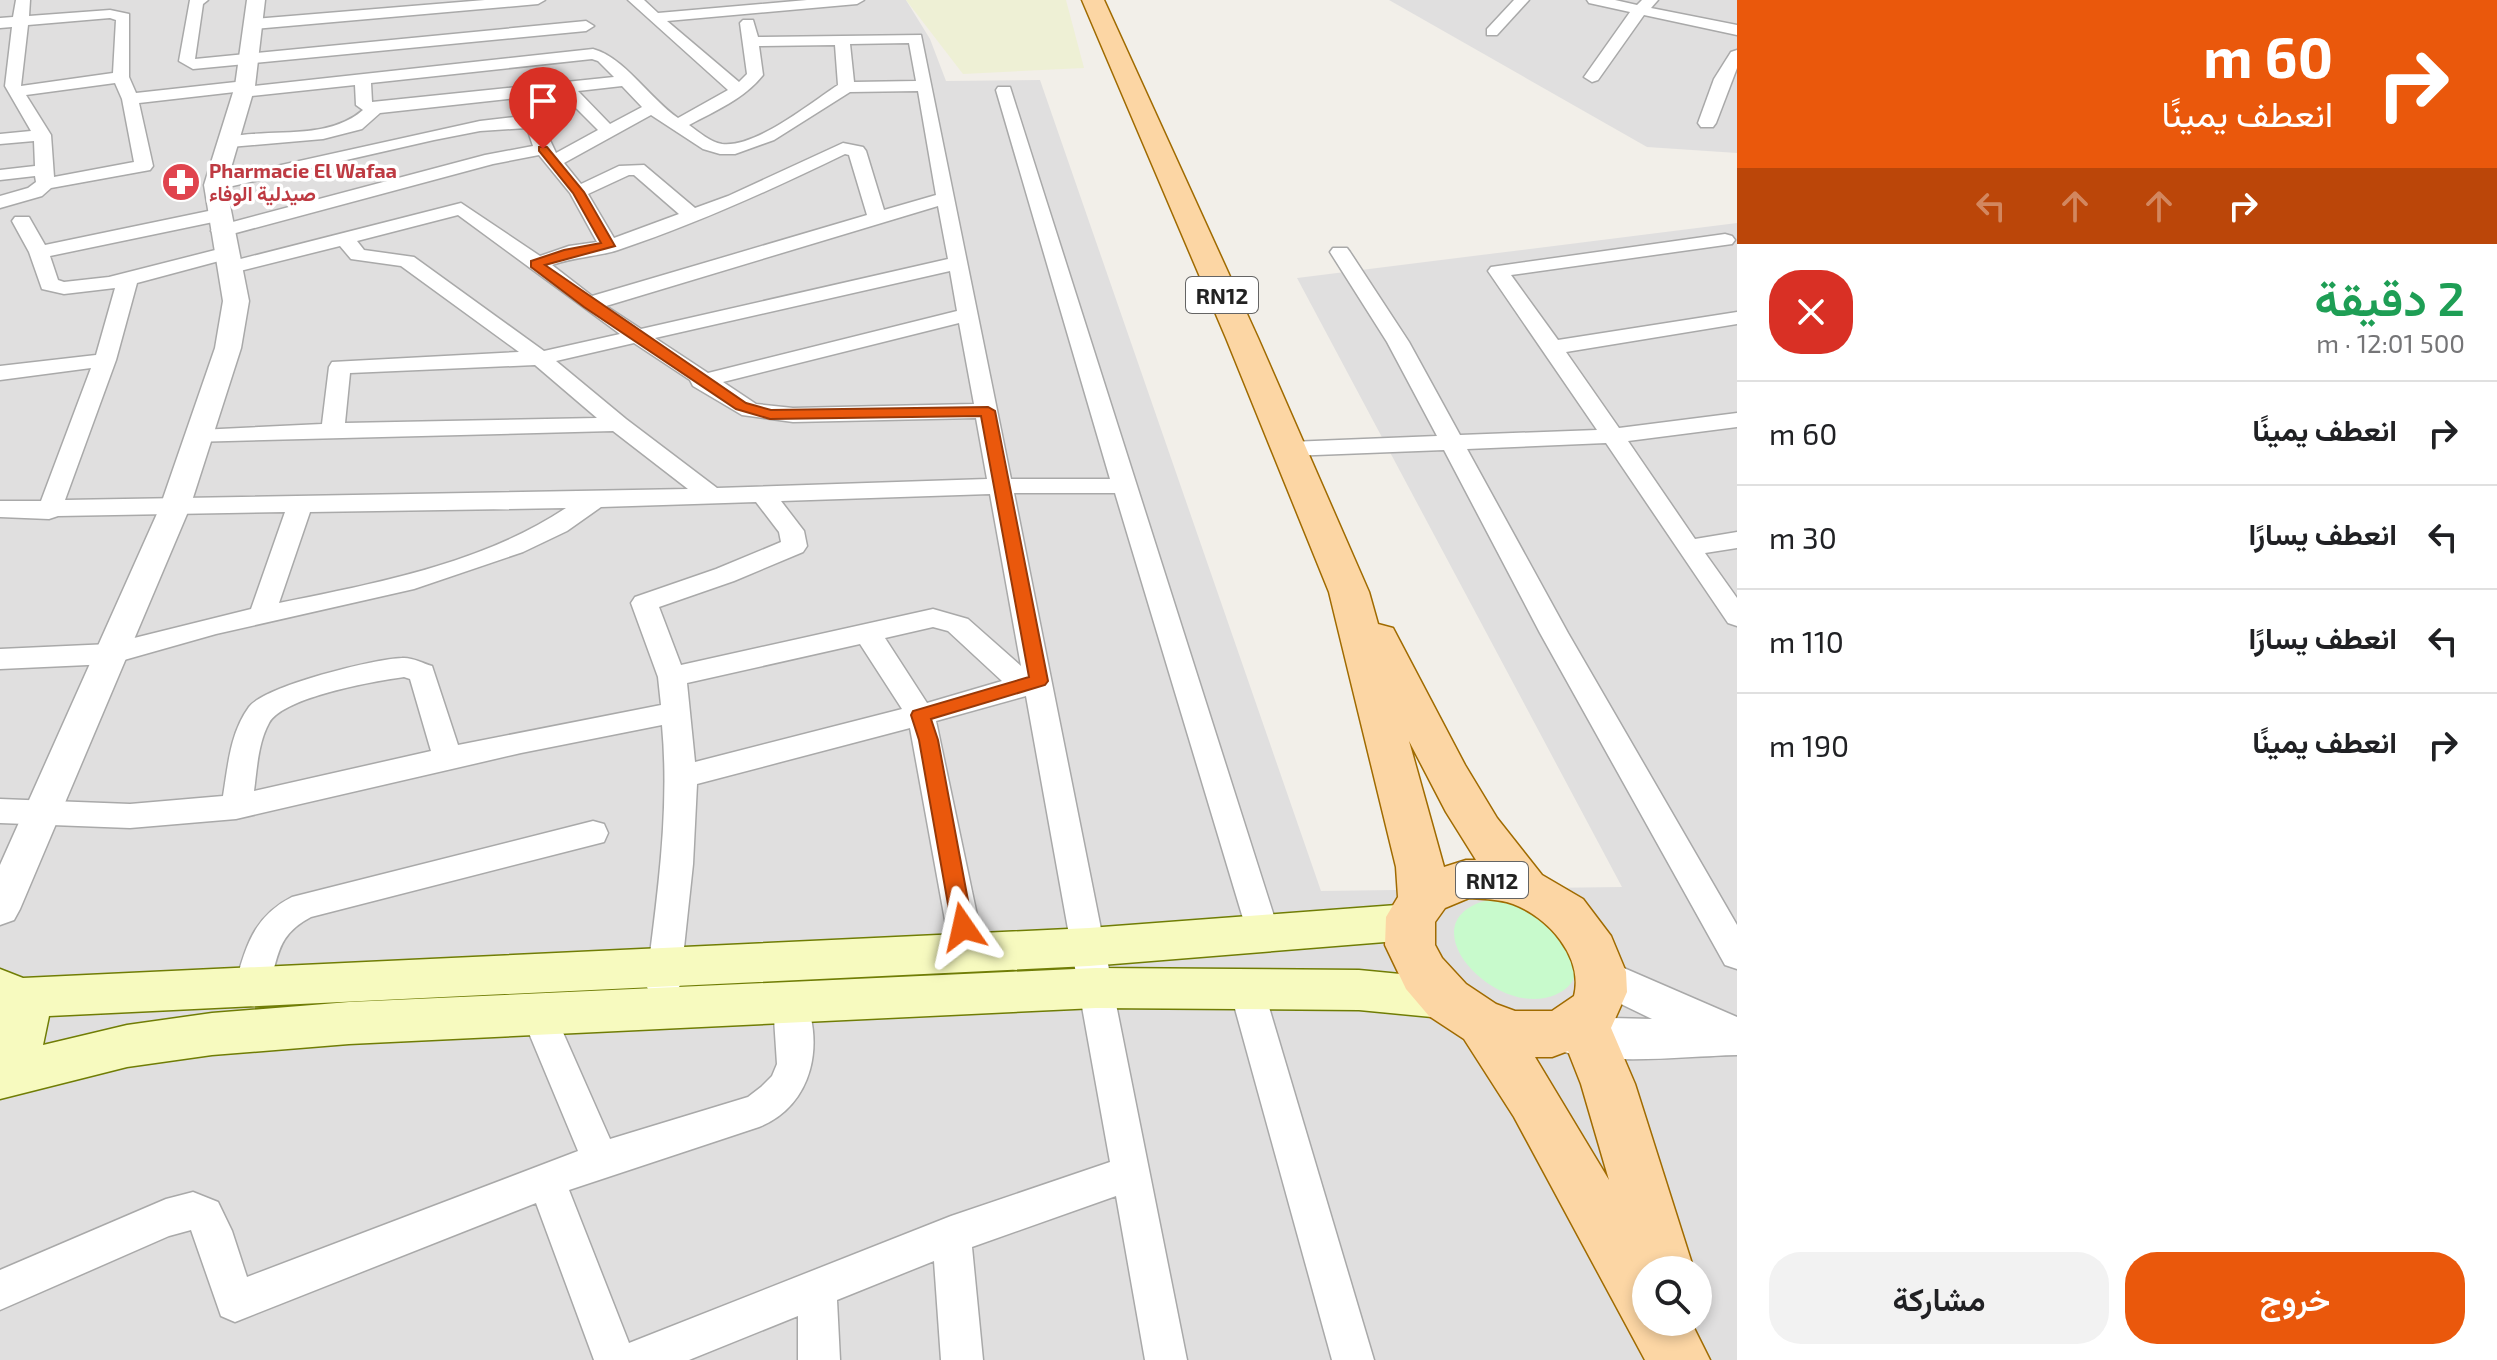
<!DOCTYPE html>
<html lang="ar">
<meta charset="utf-8">
<style>
:root{--surface:#fff;--page:#f2f2f2;--text:#202124;--muted:#757577;--line:#e0e0e0;--accent:#ea580c}
body{margin:0;font-family:"Exo 2",Vazirmatn,sans-serif;background:var(--page);color:var(--text);direction:rtl;height:100vh;display:flex;flex-direction:column;font-size:30px;white-space:nowrap}
*{box-sizing:border-box;margin:0}
p{font-size:26px;color:var(--muted)}
.icon{flex:none;width:44px;height:44px;fill:none;stroke:currentColor;stroke-width:2;stroke-linecap:round;stroke-linejoin:round}
.map{position:relative;flex:1;overflow:hidden;direction:ltr}
.sheet{display:flex;flex-direction:column;background:var(--surface);width:760px}
.sheet>*{flex:none}
.top-card{background:#ea580c;color:#fff;overflow:hidden}
.controls{position:absolute;left:1632px;top:1256px;display:grid;gap:16px}
.controls a{display:grid;place-items:center;width:80px;height:80px;border-radius:50%;background:var(--surface);box-shadow:0 4px 12px #0003;font-size:40px}
.pin{position:absolute;display:grid;place-items:center;width:68px;height:68px;color:#fff;margin:-82px -34px;border-radius:50% 50% 50% 0;rotate:-45deg;box-shadow:0 0 8px #0007}
.pin .icon{rotate:45deg}
.me{position:absolute;width:88px;margin:-44px;rotate:349deg;stroke-linejoin:round;filter:drop-shadow(0 0 6px #0008)}
.turn{display:flex;align-items:center;gap:28px;height:168px;padding:0 32px;font-size:36px}
.turn .icon{width:104px;height:104px;stroke-width:2.5}
.turn b{display:block;font-size:56px;line-height:68px}
.lanes{display:flex;align-items:center;height:76px;padding:0 32px;background:#0003;justify-content:center;gap:40px;direction:ltr}
.lanes .off{opacity:.35}
.round{display:grid;place-items:center;flex:none;width:84px;height:84px;border-radius:32px;background:var(--page)}
.head{display:flex;align-items:center;justify-content:space-between;height:136px;padding:0 32px}
h1{font-size:48px;font-weight:600;line-height:60px;color:#1e9e55}
.button{display:flex;gap:16px;margin-top:auto;padding:16px 32px}
.button a{flex:1;height:92px;border-radius:32px;background:var(--accent);color:#fff;font-size:32px;font-weight:600;line-height:92px;text-align:center}
.button a+a{background:var(--page);color:var(--text)}
ul{padding:0;list-style:none}
li{display:flex;align-items:center;gap:24px;height:104px;padding:0 32px;border-top:2px solid var(--line)}
li div{flex:1}
li b{display:block;font-size:30px}
li em{font-style:normal}
main{display:flex;flex:1;min-height:0}
.map>svg:first-child{display:block}
.residential{fill:#e0dfdf;fill-rule:evenodd}
.farmland{fill:#eef0d5}
.park{fill:#c8facc}
.lines{fill:none;stroke-linecap:round;stroke-linejoin:round}
.minor-casing{stroke:#a9a9a9;stroke-width:3}
.tertiary-casing{stroke:#a9a9a9;stroke-width:3}
.secondary-casing{stroke:#707d05;stroke-width:3}
.primary-casing{stroke:#a06b00;stroke-width:3}
.minor{fill:#fff;fill-rule:evenodd}
.tertiary{fill:#fff;fill-rule:evenodd}
.secondary{fill:#f7fabf;fill-rule:evenodd}
.primary{fill:#fcd6a4;fill-rule:evenodd}
.route{fill:#ea580c;stroke:#983908;stroke-width:2}
.labels{text-anchor:middle;dominant-baseline:central;stroke-width:7;stroke-linejoin:round;paint-order:stroke}
.far-health-label{font-size:20px;font-weight:bold;fill:#be3a42;stroke:#fff;text-anchor:start}
.shield{fill:#fff;stroke:#646464;stroke-width:2}
.shield-label{font-size:22px;font-weight:bold;fill:#222}
</style>
<main>
<section class="sheet">
<div class="top-card">
<div class="turn"><svg class="icon" aria-label="right" viewBox="0 0 24 24"><path d="M7 20v-9h11M14 6l5 5-5 5"/></svg><div><b>60 m</b>انعطف يمينًا</div></div>
<div class="lanes"><svg class="icon off" aria-label="left" viewBox="0 0 24 24"><path d="M17 20v-9H6M10 6l-5 5 5 5"/></svg><svg class="icon off" aria-label="ahead" viewBox="0 0 24 24"><path d="M12 20V5M6 11l6-6 6 6"/></svg><svg class="icon off" aria-label="ahead" viewBox="0 0 24 24"><path d="M12 20V5M6 11l6-6 6 6"/></svg><svg class="icon" aria-label="right" viewBox="0 0 24 24"><path d="M7 20v-9h11M14 6l5 5-5 5"/></svg></div>
</div>
<div class="head"><div><h1>2 دقيقة</h1><p>500 m · 12:01</p></div><a class="round" style="background:#d93025;color:#fff"><svg class="icon" aria-label="close" viewBox="0 0 24 24"><path d="M6 6l12 12M18 6L6 18"/></svg></a></div>
<ul>
<li><svg class="icon" aria-label="right" viewBox="0 0 24 24"><path d="M7 20v-9h11M14 6l5 5-5 5"/></svg><div><b>انعطف يمينًا</b></div><em>60 m</em></li>
<li><svg class="icon" aria-label="left" viewBox="0 0 24 24"><path d="M17 20v-9H6M10 6l-5 5 5 5"/></svg><div><b>انعطف يسارًا</b></div><em>30 m</em></li>
<li><svg class="icon" aria-label="left" viewBox="0 0 24 24"><path d="M17 20v-9H6M10 6l-5 5 5 5"/></svg><div><b>انعطف يسارًا</b></div><em>110 m</em></li>
<li><svg class="icon" aria-label="right" viewBox="0 0 24 24"><path d="M7 20v-9h11M14 6l5 5-5 5"/></svg><div><b>انعطف يمينًا</b></div><em>190 m</em></li>
</ul>
<div class="button"><a>خروج</a><a>مشاركة</a></div>
</section>
<div class="map">
<svg width="1737" height="1360" viewBox="0 0 1737 1360">
<rect width="100%" height="100%" fill="#f2efe9"/>
<g class="residential">
<path d="M0 0H906L930 39 946 81 1040 80 1321 891 1622 887 1297 278 1737 223V1360H0ZM1646 1270H1698V1322H1646Z"/>
<path d="M1389 0H1737V153L1647 147Z"/>
</g>
<path class="farmland" d="M906 0H1066L1084 68 963 74Z"/>
<path class="park" d="M1488 900 1529 906 1572 942C1573 952 1576 963 1575 973 1574 984 1564 991 1555 995 1495 1020 1404 921 1488 900Z"/>
<g class="lines">
<g class="minor-casing">
<g id="minor">
<path d="M16 0H30L29 16 110 10 129 14V77L136 93 245 81 253 86 593 49C624 57 650 99 678 118L728 90 628 0H644L658 13 807 0H864L857 4 667 21 739 82 747 74 740 23 743 20H753L758 37 921 35 1011 479H1110L996 90 998 87H1010L1280 935 1276 945 1264 949 1252 945 1248 935 1115 493H1014L1187 1360H1145L1116 1196 972 1247 983 1360H941L934 1261 837 1300 840 1360H798V1316L689 1360H594L536 1203 235 1322 221 1316 191 1230 169 1236 0 1310V1270L166 1199 193 1192 218 1202 232 1231 247 1277 578 1151 521 1014 526 1003 538 999 550 1003 610 1139 748 1097 761 1087 772 1076 777 1064 773 1003 778 992 790 988 802 992C826 1042 813 1106 759 1127L569 1190 629 1343 951 1216 1110 1162 1026 696 936 721 985 953 980 963 968 967 956 963 951 953 910 728 697 784 693 864 680 985 675 995 663 1000 651 995 646 985C657 898 670 812 662 725L521 753 236 819 130 828 0 823V799L130 804 223 796C228 766 230 733 249 707 265 686 373 659 402 658 412 657 422 663 432 666L458 745 661 705 658 677 631 603 635 597 716 569 781 542 779 532 756 502 601 507 567 531 523 552 414 589 216 634 110 664 0 669V649L110 644 251 609 285 512 58 516 49 519 0 517V501H41L91 368 0 380V366L96 355 115 288 64 294 42 289 29 252 12 221 15 217H29L45 245 218 209 227 215 218 221 50 256 58 280 64 282 109 277 227 247 237 253 234 257 137 283 116 360 65 500 688 489 613 431 191 442 187 437 191 432 199 430 322 424 329 367 332 362 519 352 401 266 351 259 340 246 232 273 225 271 222 267 225 263 461 203 540 256 569 246 597 242 570 193 539 155 493 164 221 237 211 231 214 227 485 155 533 146 527 128 480 131 434 140 215 190 206 185 209 181 480 121 515 117 540 119 556 153 598 130 561 93 380 113 362 129 323 139 230 147 224 146 221 142 224 138C269 127 326 142 363 110L356 105 355 85 243 97 235 92 139 103 153 166 150 170 51 188 42 196 0 208V196L28 188 36 182 35 176 0 180V170L35 166 34 141 0 144V134L31 131 5 86 12 27 0 28V18L13 17ZM110 18 116 20 113 73 21 86 28 25ZM909 43 916 81 854 82 850 44ZM835 45 838 85C810 103 756 148 722 144 710 142 699 132 689 125 715 111 744 99 763 75L759 46ZM592 59 598 61 614 77 372 102 371 83ZM115 83 122 99 134 162 54 177 51 135 26 95ZM622 86 642 107 610 124 578 91ZM918 91 936 195 884 210 866 151 863 147 843 143 728 196 695 208 644 165 619 166 581 184 564 163 651 115 703 149 720 154H735L774 140 850 92ZM845 154 849 155 867 215 592 296 552 265C573 257 596 257 618 250 696 224 771 190 845 154ZM629 175H634L679 214 614 238 588 194ZM938 206 948 259 641 329 606 306ZM458 215 620 334 544 351 414 257 364 250 357 241ZM950 271 957 311 708 373 655 338ZM959 323 974 404 793 408 756 404 723 382ZM634 343 690 380 693 386 742 415 793 422 976 418 987 479 717 488 626 419 556 361ZM535 365 597 418 345 423 350 373ZM990 494 1021 666 968 619 933 609 681 665 659 607 734 581 803 552 807 546 804 531 781 501ZM566 508C482 564 376 583 279 603L310 512ZM933 627 948 631 1002 681 927 703 885 638ZM860 644 902 709 695 762 687 683ZM404 677 410 679 431 751 254 791C257 769 258 743 269 723 283 697 375 681 404 677Z"/>
<path d="M190 0H208L203 4 195 59 586 21 594 26 586 31 193 69 179 61Z"/>
<path d="M485 0H545L538 4 254 29 246 24 254 19Z"/>
<path d="M1514 0H1529L1497 35H1487V29Z"/>
<path d="M1587 0H1615L1637 5 1642 0H1658L1651 8 1737 25V35L1644 15 1598 80 1592 82 1584 77 1630 12 1589 3Z"/>
<path d="M1737 50V68L1716 123 1713 127H1701L1698 123 1714 79 1731 52Z"/>
<path d="M1725 234 1732 236 1735 240 1732 244 1511 275 1558 340 1737 312V324L1566 352 1619 428 1737 413V427L1628 441 1695 539 1737 532V548L1705 553 1737 598V626L1728 623 1606 443 1467 449 1568 633 1737 925V969L1725 965 1540 633 1444 450 1290 456 1282 454 1278 449 1282 444 1290 442 1437 436 1387 342 1330 252 1333 248H1347L1350 252 1409 342 1460 435 1597 430 1488 271 1491 267Z"/>
<path d="M593 821 604 824 608 833 604 842 311 917C271 938 281 962 264 996L252 1001 240 996 235 986C245 947 254 916 292 897Z"/>
<path d="M1246 972 1258 977 1263 987 1374 1360H1332L1229 987 1234 977Z"/>
</g>
</g>
<g class="tertiary-casing">
<g id="tertiary">
<path d="M247 0H265L255 86 226 185 249 301 241 348 190 507 20 909 14 920 0 925V865L160 507 215 348 223 301 204 185 235 86Z"/>
<path d="M1603 959 1737 1017V1055C1685 1056 1603 1067 1555 1049L1549 1036 1555 1023 1570 1017 1652 1019 1588 988 1582 976 1588 964Z"/>
</g>
</g>
<g class="secondary-casing">
<path id="secondary" d="M1410 904 1426 909 1432 922 1426 935 1410 940 1089 966 49 1016 43 1045 127 1025 212 1013 349 1002 1096 968 1359 970 1442 978 1458 984 1465 998 1458 1012 1442 1018 1359 1010 1096 1008 349 1044 212 1055 127 1067 0 1099V969L23 978 1089 928Z"/>
</g>
<g class="primary-casing">
<path id="primary" d="M1082 0H1104L1258 338 1369 592 1378 624 1393 628 1465 765 1497 818 1542 875 1583 899 1611 936 1626 972 1627 992 1611 1028 1635 1084 1694 1270H1646V1322H1691L1710 1360H1645L1514 1117 1464 1039 1429 1016 1406 989 1385 945 1386 917 1398 897 1396 867 1329 592 1226 338ZM1409 741 1446 812 1476 860H1466L1444 867ZM1469 898C1483 899 1499 899 1513 904 1548 917 1584 957 1574 996L1552 1011H1515L1496 1004 1466 984 1442 958 1435 945V922L1445 908ZM1568 1051 1581 1084 1609 1180 1535 1057H1552Z"/>
</g>
<use href="#minor" class="minor"/>
<use href="#tertiary" class="tertiary"/>
<use href="#secondary" class="secondary"/>
<use href="#primary" class="primary"/>
</g>
<path class="route" d="M539 147H547L584 192 615 246 545 265 746 403 771 410 988 407 995 411 1048 681 1045 685 931 719 938 740 973 927 970 933 963 936 955 933 952 927 919 740 911 715 913 711 1029 677 981 416 770 419 736 409 584 307 531 267V261L564 250 601 243 573 193 539 151Z"/>
<defs>
<g id="pharmacy-disc" transform="scale(2)"><circle r="9.5" fill="#e0444e" stroke="#fff"/><path d="M-2-6h4v4h4v4h-4v4h-4v-4h-4v-4h4Z" fill="#fff"/></g>
</defs>
<g fill-rule="evenodd">
<use href="#pharmacy-disc" x="181" y="182"/>
</g>
<g class="labels">
<g class="far-health-label">
<text x="209" y="170">Pharmacie El Wafaa<tspan x="209" dy="23">صيدلية الوفاء</tspan></text>
</g>
<g class="shield">
<rect x="1186" y="277" width="72" height="36" rx="6"/>
<rect x="1456" y="862" width="72" height="36" rx="6"/>
</g>
<g class="shield-label">
<text x="1222" y="295">RN12</text>
<text x="1492" y="880">RN12</text>
</g>
</g>
</svg>
<div class="controls">
<a><svg class="icon" aria-label="search" viewBox="0 0 24 24"><circle cx="10" cy="10" r="6"/><path d="M15 15l6 6"/></svg></a>
</div>
<div class="pin" style="left:543px;top:149px;background:#d93025"><svg class="icon" aria-label="arrive" viewBox="0 0 24 24"><path d="M6 21V4h12l-3 4 3 4H6"/></svg></div>
<svg class="me" style="left:963px;top:927px" viewBox="-20 -20 40 40"><path d="M0-17L14 15 0 8-14 15z" fill="#ea580c" stroke="#fff" stroke-width="4"/></svg>
</div>
</main>
